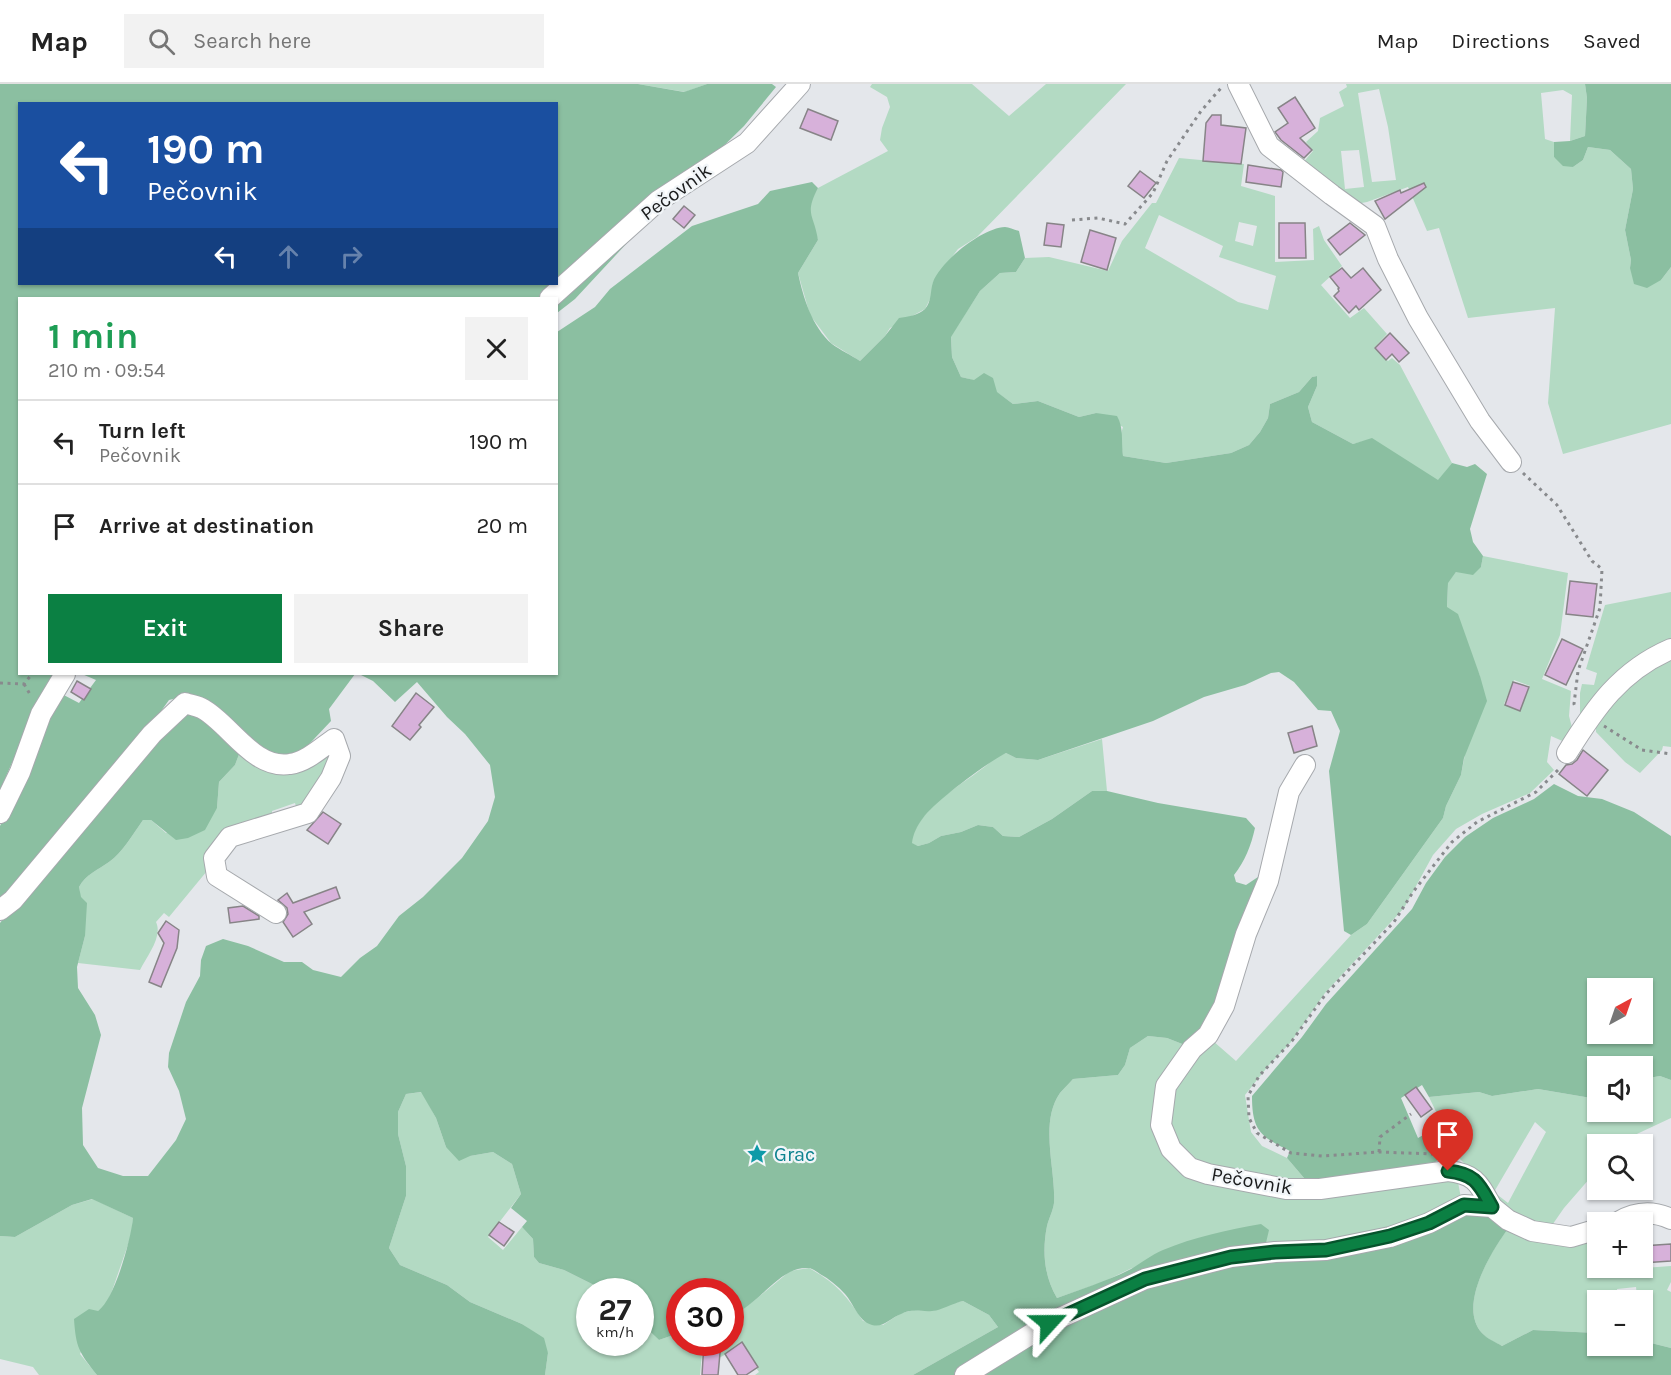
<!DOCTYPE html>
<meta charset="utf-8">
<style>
:root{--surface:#fff;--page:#f2f2f2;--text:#222;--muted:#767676;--line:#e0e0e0;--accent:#0b8043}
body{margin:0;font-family:Karla,sans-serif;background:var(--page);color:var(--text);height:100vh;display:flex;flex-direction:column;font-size:22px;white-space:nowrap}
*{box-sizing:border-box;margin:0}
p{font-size:20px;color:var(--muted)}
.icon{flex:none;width:33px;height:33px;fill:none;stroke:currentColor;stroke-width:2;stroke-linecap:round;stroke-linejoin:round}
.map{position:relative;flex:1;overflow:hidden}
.side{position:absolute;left:18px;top:213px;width:540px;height:378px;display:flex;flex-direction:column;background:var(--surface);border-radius:0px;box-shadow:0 2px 4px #0004}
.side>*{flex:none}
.banner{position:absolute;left:18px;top:18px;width:540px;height:183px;border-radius:0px;box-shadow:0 2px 4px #0004;background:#1a4fa0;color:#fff;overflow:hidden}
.needle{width:39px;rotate:40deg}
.controls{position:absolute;left:1587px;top:894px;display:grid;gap:12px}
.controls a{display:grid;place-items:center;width:66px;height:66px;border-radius:0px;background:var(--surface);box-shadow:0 2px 4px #0004;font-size:30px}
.speed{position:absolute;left:576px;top:1194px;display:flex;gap:12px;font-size:30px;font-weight:700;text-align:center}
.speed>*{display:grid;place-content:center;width:78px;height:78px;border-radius:50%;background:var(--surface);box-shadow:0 2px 4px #0004;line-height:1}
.speed small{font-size:15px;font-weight:400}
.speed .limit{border:9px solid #d22;background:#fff;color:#111}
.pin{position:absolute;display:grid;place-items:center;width:51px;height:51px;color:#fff;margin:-62px -26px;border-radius:50% 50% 50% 0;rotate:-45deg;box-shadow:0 0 6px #0007}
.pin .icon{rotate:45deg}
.me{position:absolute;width:66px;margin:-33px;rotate:66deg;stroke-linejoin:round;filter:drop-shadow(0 0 4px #0008)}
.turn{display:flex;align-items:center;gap:21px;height:126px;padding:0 30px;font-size:27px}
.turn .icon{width:78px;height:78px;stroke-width:2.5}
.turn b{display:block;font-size:42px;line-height:51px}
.lanes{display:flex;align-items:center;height:57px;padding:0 30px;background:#0003;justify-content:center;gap:30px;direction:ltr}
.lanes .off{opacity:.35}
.round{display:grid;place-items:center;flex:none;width:63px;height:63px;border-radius:0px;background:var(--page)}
.summary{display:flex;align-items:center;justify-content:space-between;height:102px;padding:0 30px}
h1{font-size:36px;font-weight:700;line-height:45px;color:#1e9e55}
.cta{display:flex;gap:12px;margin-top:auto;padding:12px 30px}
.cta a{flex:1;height:69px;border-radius:0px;background:var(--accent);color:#fff;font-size:24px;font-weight:700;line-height:69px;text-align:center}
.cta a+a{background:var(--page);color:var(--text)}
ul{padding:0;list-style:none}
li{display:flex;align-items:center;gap:18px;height:84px;padding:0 30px;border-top:2px solid var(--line)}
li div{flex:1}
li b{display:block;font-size:22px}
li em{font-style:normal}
header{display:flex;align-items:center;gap:36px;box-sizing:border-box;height:84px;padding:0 30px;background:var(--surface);border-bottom:2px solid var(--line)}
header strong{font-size:28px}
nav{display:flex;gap:33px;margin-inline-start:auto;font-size:21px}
.search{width:420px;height:54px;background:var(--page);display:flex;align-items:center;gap:15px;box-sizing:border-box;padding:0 21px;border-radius:0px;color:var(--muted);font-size:22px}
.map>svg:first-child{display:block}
.green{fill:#b3dac3;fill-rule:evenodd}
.forest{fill:#8bbfa1;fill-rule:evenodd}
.building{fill:#d7b1da;stroke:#878487;stroke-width:1.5}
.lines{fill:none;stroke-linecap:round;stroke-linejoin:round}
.minor-casing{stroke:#a6a9ad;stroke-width:22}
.path{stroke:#888a8d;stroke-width:3;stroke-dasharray:3 4.5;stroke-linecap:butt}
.minor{stroke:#fff;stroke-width:20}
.route-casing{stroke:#07532c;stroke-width:15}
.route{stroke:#0b8043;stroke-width:10}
.labels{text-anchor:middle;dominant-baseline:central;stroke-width:4.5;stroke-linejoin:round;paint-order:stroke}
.street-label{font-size:20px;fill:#1a1b1c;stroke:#f1f5f8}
.culture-label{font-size:20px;fill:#0d838f;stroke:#f1f5f8;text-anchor:start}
</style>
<header>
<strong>Map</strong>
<div class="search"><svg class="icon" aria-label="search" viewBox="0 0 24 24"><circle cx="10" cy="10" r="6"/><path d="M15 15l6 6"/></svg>Search here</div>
<nav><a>Map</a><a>Directions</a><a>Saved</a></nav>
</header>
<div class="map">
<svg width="1671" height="1291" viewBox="0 0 1671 1291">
<rect width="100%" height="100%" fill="#e4e7eb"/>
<g class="green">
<path d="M638 0H707L685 8Z"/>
<path d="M872 0H972L1009 32 1046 0H1126L977 153 958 165 933 198 932 211 925 225 890 244 885 252 860 277 831 259 810 231 798 189 818 156 810 133V119L818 104 888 67 880 56 882 44 890 23 887 13 870 3Z"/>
<path d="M1346 0H1585L1587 14 1585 52 1570 57 1572 11 1563 6 1541 9 1545 55 1554 58V73L1573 83 1583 76 1588 63 1610 66 1631 85 1633 105 1625 146 1631 176 1630 184 1661 196 1671 183V340L1563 370 1548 319 1555 224 1468 234 1439 144 1427 147 1408 103 1367 118 1356 120 1301 81 1313 67 1306 58 1318 47 1320 34 1344 22 1339 8 1347 3ZM1379 5 1388 43 1396 96 1372 98 1358 9ZM1359 66 1364 103 1345 105 1341 67Z"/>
<path d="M1179 74 1244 80 1241 102 1275 112V178L1314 176 1313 145 1319 142 1324 156 1342 182 1321 201 1350 234 1364 224 1387 250 1374 264 1388 277 1392 274 1400 281 1452 379 1438 397 1372 355 1353 360 1312 338 1308 323 1317 302V292L1312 293 1299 308 1270 320 1268 334 1260 348 1249 361 1231 369 1166 379 1123 372 1120 353 1123 343 1096 329 1079 333 1038 317 1013 320C997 308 981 297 961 293L952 273 951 252 980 207 1000 189 1016 188 1025 174 1049 173 1108 187 1122 157 1152 119H1156ZM1159 131 1223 162 1219 173 1276 192 1268 226 1238 218 1145 164ZM1239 138 1257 142 1253 162 1235 157Z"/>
<path d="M1483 472 1568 489 1560 551 1542 595 1571 607 1569 632 1574 651 1567 659 1551 652 1547 678 1554 686 1530 709 1482 730 1456 745 1433 771 1404 824 1325 909 1291 958 1269 981 1245 1011 1251 1048 1262 1062 1287 1074 1310 1101 1207 1087 1176 1065 1166 1017 1176 996 1213 957 1236 977 1351 851 1367 840 1443 734 1446 722 1461 691 1480 592 1447 524 1448 498 1456 488 1481 483ZM1514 596 1530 602 1519 627 1504 620Z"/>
<path d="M1671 508V561L1586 631 1580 629V609L1582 600 1594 601 1597 589 1586 585 1605 521Z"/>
<path d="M1671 570V663L1663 662 1662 666 1640 689 1625 678 1596 648V639L1618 605Z"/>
<path d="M1102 655 1107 707H1092L1052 735 1019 753 1003 752 993 743 978 741 961 748 941 752 929 759 918 762 911 759C919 719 967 700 995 674L1006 669 1016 674 1038 676Z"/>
<path d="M329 661 333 678 298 730 295 719 272 727V738L253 740 207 787 169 833 164 829 156 838C163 853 147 872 140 886L78 879 85 852 79 803C86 790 98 786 109 778 123 768 133 750 143 736H151L166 749 217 724 219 698 235 681 241 665Z"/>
<path d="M1148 952 1167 954 1195 965 1169 991 1167 1069 1289 1109 1457 1093 1461 1114 1381 1152 1132 1184 1103 1198 1057 1214C1044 1192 1042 1167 1047 1142 1049 1134 1053 1127 1054 1119 1056 1086 1039 1039 1060 1009 1064 1004 1069 1000 1073 995L1118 991 1125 981 1130 964Z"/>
<path d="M1660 992 1671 996V1034L1624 1056 1620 1060H1598L1597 1086 1564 1124 1548 1147 1511 1133 1464 1085V1079L1459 1074 1449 1070 1443 1073 1430 1047 1440 1036 1429 1013 1479 1008 1492 1012 1538 1005 1597 1015 1598 1028H1642L1643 995ZM1535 1038 1546 1048 1508 1119 1494 1108Z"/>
<path d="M422 1008 436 1034 446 1063 470 1072 493 1068 512 1080 521 1110 488 1153 503 1166 522 1143 533 1155 534 1173 539 1179 564 1186 592 1200 602 1207 590 1208V1258H640L641 1239 659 1256 679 1249 680 1258 703 1259 700 1291H545L548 1269 532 1247 522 1240 470 1218 447 1201 400 1181 389 1164 406 1112V1082L398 1050V1028L406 1010Z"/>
<path d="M93 1115 133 1134 132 1149 112 1207 105 1222 98 1227 80 1270 97 1291H39L33 1283 0 1275V1152L15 1153 72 1121Z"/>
<path d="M1510 1142 1597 1155 1598 1184H1601L1602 1187 1671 1182V1198L1667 1206 1671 1208V1264L1643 1257 1642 1216H1620L1637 1212 1636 1203 1617 1205 1618 1216H1598L1597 1249 1533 1246 1502 1262C1496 1259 1487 1255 1482 1249 1457 1222 1492 1165 1510 1142Z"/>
<path d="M809 1184C836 1199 847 1212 863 1237L883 1241 901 1229 914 1226 934 1227 950 1220 963 1217 989 1231 998 1243 913 1291H755L759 1288 740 1262 719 1274 705 1259 730 1258 731 1231 737 1229 755 1216 790 1187Z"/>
</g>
<g class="forest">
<path d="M0 0H638L684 8 707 0H772L776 3 744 42 655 129 575 215 557 229 556 214H20V590H53L45 604 0 706ZM20 20H556V200H20Z"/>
<path d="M1585 0H1671V183L1661 196 1647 204 1634 200 1630 184 1631 176 1625 146 1633 105 1631 85 1610 66 1588 63 1583 76 1573 83 1563 82 1554 73V58L1570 57 1585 52 1587 14Z"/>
<path d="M812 98 818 104C804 131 814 130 818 156L798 189C803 213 812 243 832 260 840 266 851 271 860 277L885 252 899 234C907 233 919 231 925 225 932 217 930 207 933 198 941 177 982 144 1005 143 1009 143 1015 146 1019 147L1025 174 1016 188 1000 189 980 207 951 253 952 273 961 293 974 296 984 289 993 294 997 308 1013 320 1038 317 1079 333 1096 329 1117 332C1124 344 1121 357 1123 372L1166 379 1231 369 1249 361 1260 348 1268 334 1270 320 1299 308 1312 293 1317 292V302L1308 323 1312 338 1353 360 1372 354 1438 396 1452 379 1467 383 1475 380 1487 390 1470 445 1473 458 1483 472 1481 483 1473 491 1456 488 1448 499 1447 523 1458 530 1480 592 1487 617 1464 674 1461 691 1446 722 1443 734 1367 840 1351 851 1344 847 1329 687 1340 647 1331 627 1318 626 1294 598 1279 588 1271 589 1245 601 1204 613 1153 637 1038 676 1016 674 1006 669C988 678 934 718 923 734 917 742 913 750 912 759L918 762 929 759 941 752 961 748 978 741 993 743 1003 752 1019 753 1052 735 1092 707H1107L1158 719 1246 734 1255 744C1251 762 1245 777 1234 791L1236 798 1246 801 1258 793 1266 797 1241 865 1195 965 1167 954 1148 952 1130 964 1125 981 1118 991 1073 995C1069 1000 1064 1004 1060 1009 1039 1039 1056 1086 1054 1119 1053 1127 1049 1134 1047 1142 1042 1167 1044 1192 1057 1214 1082 1205 1107 1197 1131 1185 1141 1179 1151 1171 1163 1166 1194 1153 1227 1146 1261 1140L1269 1146 1265 1163 1211 1172 959 1291H913L998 1243 989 1231 963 1217C953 1219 940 1227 932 1227 921 1228 912 1224 901 1230 890 1234 884 1244 872 1241 858 1237 854 1220 845 1210 838 1202 829 1195 820 1190 817 1188 812 1184 808 1184 779 1182 758 1223 731 1231L730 1208H680L679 1249 659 1256 641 1239 640 1208 602 1207 592 1200 564 1186 539 1179 534 1173 533 1155 522 1143 527 1137 511 1124 521 1110 512 1080 493 1068 470 1072 459 1077 446 1063 436 1034 421 1008 406 1010 398 1028V1050L406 1082V1112L389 1164 400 1181 447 1201 470 1218 522 1240 544 1254 548 1269 545 1291H97C79 1268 76 1264 74 1235L89 1225 98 1227C115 1215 131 1155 133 1134L92 1115 72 1121 15 1153 0 1152V839L36 792 186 624 241 665 235 681 219 698 217 724 205 746 188 754 176 756 151 736H143C133 750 123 768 109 778 98 786 86 790 79 803L81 813 87 819 85 852 77 883 78 904 95 931 101 951 82 1024 83 1061 98 1084 123 1092H148L176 1056 186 1035 179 1007 168 983 169 969 186 918 200 892 201 876 206 862 223 855 248 862 284 878H302L313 886 341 893 360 874 377 862 399 832 423 813 462 774 488 737 495 713 490 681 465 650 447 633 417 598 395 618 373 597 359 590H556L557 248 595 223 610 205 692 142 758 120 770 107Z"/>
<path d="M82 590H355L329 625 331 637 297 673 275 675 185 612 169 616 141 655 0 819V742L25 693 58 608 79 619 96 596Z"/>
<path d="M1554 700 1578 712 1602 715 1634 728 1671 752V996L1660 992 1643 995 1642 982H1598L1597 1015 1538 1005 1492 1012 1479 1008 1429 1013 1422 1001 1401 1014 1418 1054 1430 1047 1443 1073 1424 1085 1310 1101 1287 1074 1290 1067C1260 1053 1252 1046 1252 1012L1302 953 1326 920 1412 825 1426 799 1445 773 1465 753 1493 734 1534 715ZM1598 904H1642V950H1598Z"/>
<path d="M1476 1125 1510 1142C1492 1166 1457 1222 1482 1249 1487 1255 1496 1258 1502 1262L1533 1246 1597 1249 1598 1262H1642L1643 1257 1671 1264V1291H974L999 1274 1149 1198 1286 1170Z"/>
</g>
<g class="building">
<path d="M1295 13 1315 44 1300 54 1312 66 1304 74 1281 56 1275 48 1288 39 1278 24Z"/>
<path d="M808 25 838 37 831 56 800 44Z"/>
<path d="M1212 31H1221V41L1246 44 1241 80 1203 77 1206 39Z"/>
<path d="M1248 81 1281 86 1283 88 1281 103 1246 98Z"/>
<path d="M1140 87 1156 99 1144 114 1128 102Z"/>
<path d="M1424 99 1426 103 1385 135 1375 117 1400 106 1401 109Z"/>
<path d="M684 122 695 131 684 144 673 135Z"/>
<path d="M1047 139 1064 141 1061 163 1044 161Z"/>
<path d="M1279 139H1305L1306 174H1279Z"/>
<path d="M1350 139 1365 151 1340 171 1328 156Z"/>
<path d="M1090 146 1116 154 1107 186 1081 178Z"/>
<path d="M1342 184 1351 194 1363 184 1381 206 1359 226 1356 222 1349 229 1334 212 1339 207 1338 205 1339 204 1330 193Z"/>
<path d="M1390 249 1409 269 1399 278 1392 270 1386 276 1375 264Z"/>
<path d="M1570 497 1597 500 1593 533 1566 530Z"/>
<path d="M1562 555 1583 565 1566 601 1545 591Z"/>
<path d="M77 597 91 605 84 616 71 608Z"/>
<path d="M1513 598 1529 603 1520 627 1505 621Z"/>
<path d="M416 609 434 623 419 641 421 643 410 656 392 642Z"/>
<path d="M1312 642 1317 662 1294 669 1288 649Z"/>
<path d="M1583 666 1608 686 1587 712 1559 690 1566 681 1572 680 1577 676Z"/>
<path d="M323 728 341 740 328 760 307 746Z"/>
<path d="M336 803 340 814 304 828 312 840 293 853 283 838 288 830 287 824 278 816 287 809 293 819Z"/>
<path d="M243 822 259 832V835L230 839 228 824Z"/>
<path d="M166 837 179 846 177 864 161 903 149 898 164 859 158 849Z"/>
<path d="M1416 1003 1432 1025 1421 1033 1405 1011Z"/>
<path d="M499 1138 514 1148 504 1162 489 1151Z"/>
<path d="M1671 1160V1177L1642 1179V1162Z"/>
<path d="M704 1258H721L718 1291H702Z"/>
<path d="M742 1258 758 1283 746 1291H738L725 1270Z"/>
</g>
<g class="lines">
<g class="minor-casing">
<g id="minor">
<path d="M1238 0 1269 62 1332 111 1375 142 1388 175 1418 234 1480 337 1511 378"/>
<path d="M550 214 658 117 747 59 800 0"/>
<path d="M1567 669C1595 624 1620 587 1671 565"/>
<path d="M1305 681 1289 708 1268 797 1246 850 1224 922 1208 951 1192 965 1166 1002 1161 1041 1171 1065 1190 1084 1208 1090 1286 1105H1320L1448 1087C1476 1090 1479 1100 1492 1123"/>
<path d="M0 729 20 688 41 630 65 590"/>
<path d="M0 826 13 816 152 650 185 619C191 621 198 622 203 625 230 640 254 686 290 680 306 678 321 664 334 655L340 672 331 694 308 729 230 753 214 774 217 792 276 829"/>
<path d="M1618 1138C1635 1128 1652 1126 1671 1135"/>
<path d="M965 1291 1049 1239 1145 1195 1231 1173 1275 1168 1326 1166 1390 1153 1429 1139 1464 1121 1492 1123 1508 1136 1532 1147 1571 1153 1598 1145"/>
</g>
</g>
<g class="path">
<path d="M1072 136 1098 134 1125 140 1153 109 1167 77 1201 27 1221 4"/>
<path d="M1523 389 1557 421 1592 477 1602 485 1600 524 1578 587 1574 620 1576 625"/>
<path d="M0 599 24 600 32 590"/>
<path d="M24 600 31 612"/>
<path d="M1604 642 1642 666 1671 670"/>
<path d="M1379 1068 1380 1053 1411 1030"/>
<path d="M1434 1070 1379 1068 1322 1072 1291 1069 1257 1049 1249 1034 1248 1012 1259 992 1292 957 1325 911 1394 838 1413 808 1452 758 1477 738 1536 708 1560 684"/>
</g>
<use href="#minor" class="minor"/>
</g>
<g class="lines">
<g class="route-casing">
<path id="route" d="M1049 1239 1145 1195 1231 1173 1275 1168 1326 1166 1390 1152 1429 1139 1464 1121 1492 1123C1479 1100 1476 1090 1448 1087"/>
</g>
<use href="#route" class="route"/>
</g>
<defs>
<g id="sight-bare" transform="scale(1.62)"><path d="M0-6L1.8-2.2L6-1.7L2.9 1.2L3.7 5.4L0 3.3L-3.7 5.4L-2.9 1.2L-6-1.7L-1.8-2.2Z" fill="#0f9aa8" stroke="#f1f5f8" stroke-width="2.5" paint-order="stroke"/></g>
</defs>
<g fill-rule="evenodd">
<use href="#sight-bare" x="757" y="1070"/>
</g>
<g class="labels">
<g class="street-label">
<text transform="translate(676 108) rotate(-36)">Pečovnik</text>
<text transform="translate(1252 1097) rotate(10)">Pečovnik</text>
</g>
<g class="culture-label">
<text x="774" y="1070">Grac</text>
</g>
</g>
</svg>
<div class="controls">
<a><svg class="needle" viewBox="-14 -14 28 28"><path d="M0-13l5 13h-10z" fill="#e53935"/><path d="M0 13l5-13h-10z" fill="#767676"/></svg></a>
<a><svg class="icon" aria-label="sound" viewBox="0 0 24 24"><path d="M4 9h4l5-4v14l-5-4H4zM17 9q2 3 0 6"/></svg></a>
<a><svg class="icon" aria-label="search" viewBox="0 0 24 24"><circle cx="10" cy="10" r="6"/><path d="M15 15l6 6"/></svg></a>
<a>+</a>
<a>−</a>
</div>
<div class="speed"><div>27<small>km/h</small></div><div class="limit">30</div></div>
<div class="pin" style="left:1448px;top:1087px;background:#d93025"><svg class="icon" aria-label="arrive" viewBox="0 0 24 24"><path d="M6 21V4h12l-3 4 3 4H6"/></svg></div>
<svg class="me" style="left:1049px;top:1239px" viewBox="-20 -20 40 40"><path d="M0-17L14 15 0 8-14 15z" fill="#0b8043" stroke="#fff" stroke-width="4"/></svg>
<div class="banner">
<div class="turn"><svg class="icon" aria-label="left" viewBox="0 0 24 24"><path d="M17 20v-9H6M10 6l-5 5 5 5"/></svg><div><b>190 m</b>Pečovnik</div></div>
<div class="lanes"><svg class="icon" aria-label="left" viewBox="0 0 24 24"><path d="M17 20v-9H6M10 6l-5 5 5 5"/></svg><svg class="icon off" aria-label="ahead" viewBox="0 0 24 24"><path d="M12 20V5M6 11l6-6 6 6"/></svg><svg class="icon off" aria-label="right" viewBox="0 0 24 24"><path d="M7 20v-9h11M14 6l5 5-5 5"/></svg></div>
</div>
<section class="side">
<div class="summary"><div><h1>1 min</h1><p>210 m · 09:54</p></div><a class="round"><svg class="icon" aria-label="close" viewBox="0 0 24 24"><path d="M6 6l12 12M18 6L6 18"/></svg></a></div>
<ul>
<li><svg class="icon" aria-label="left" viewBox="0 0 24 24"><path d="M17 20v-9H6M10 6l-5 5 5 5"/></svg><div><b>Turn left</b><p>Pečovnik</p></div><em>190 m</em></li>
<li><svg class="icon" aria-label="arrive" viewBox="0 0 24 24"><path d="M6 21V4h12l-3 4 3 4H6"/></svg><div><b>Arrive at destination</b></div><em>20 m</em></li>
</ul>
<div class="cta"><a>Exit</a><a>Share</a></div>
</section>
</div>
